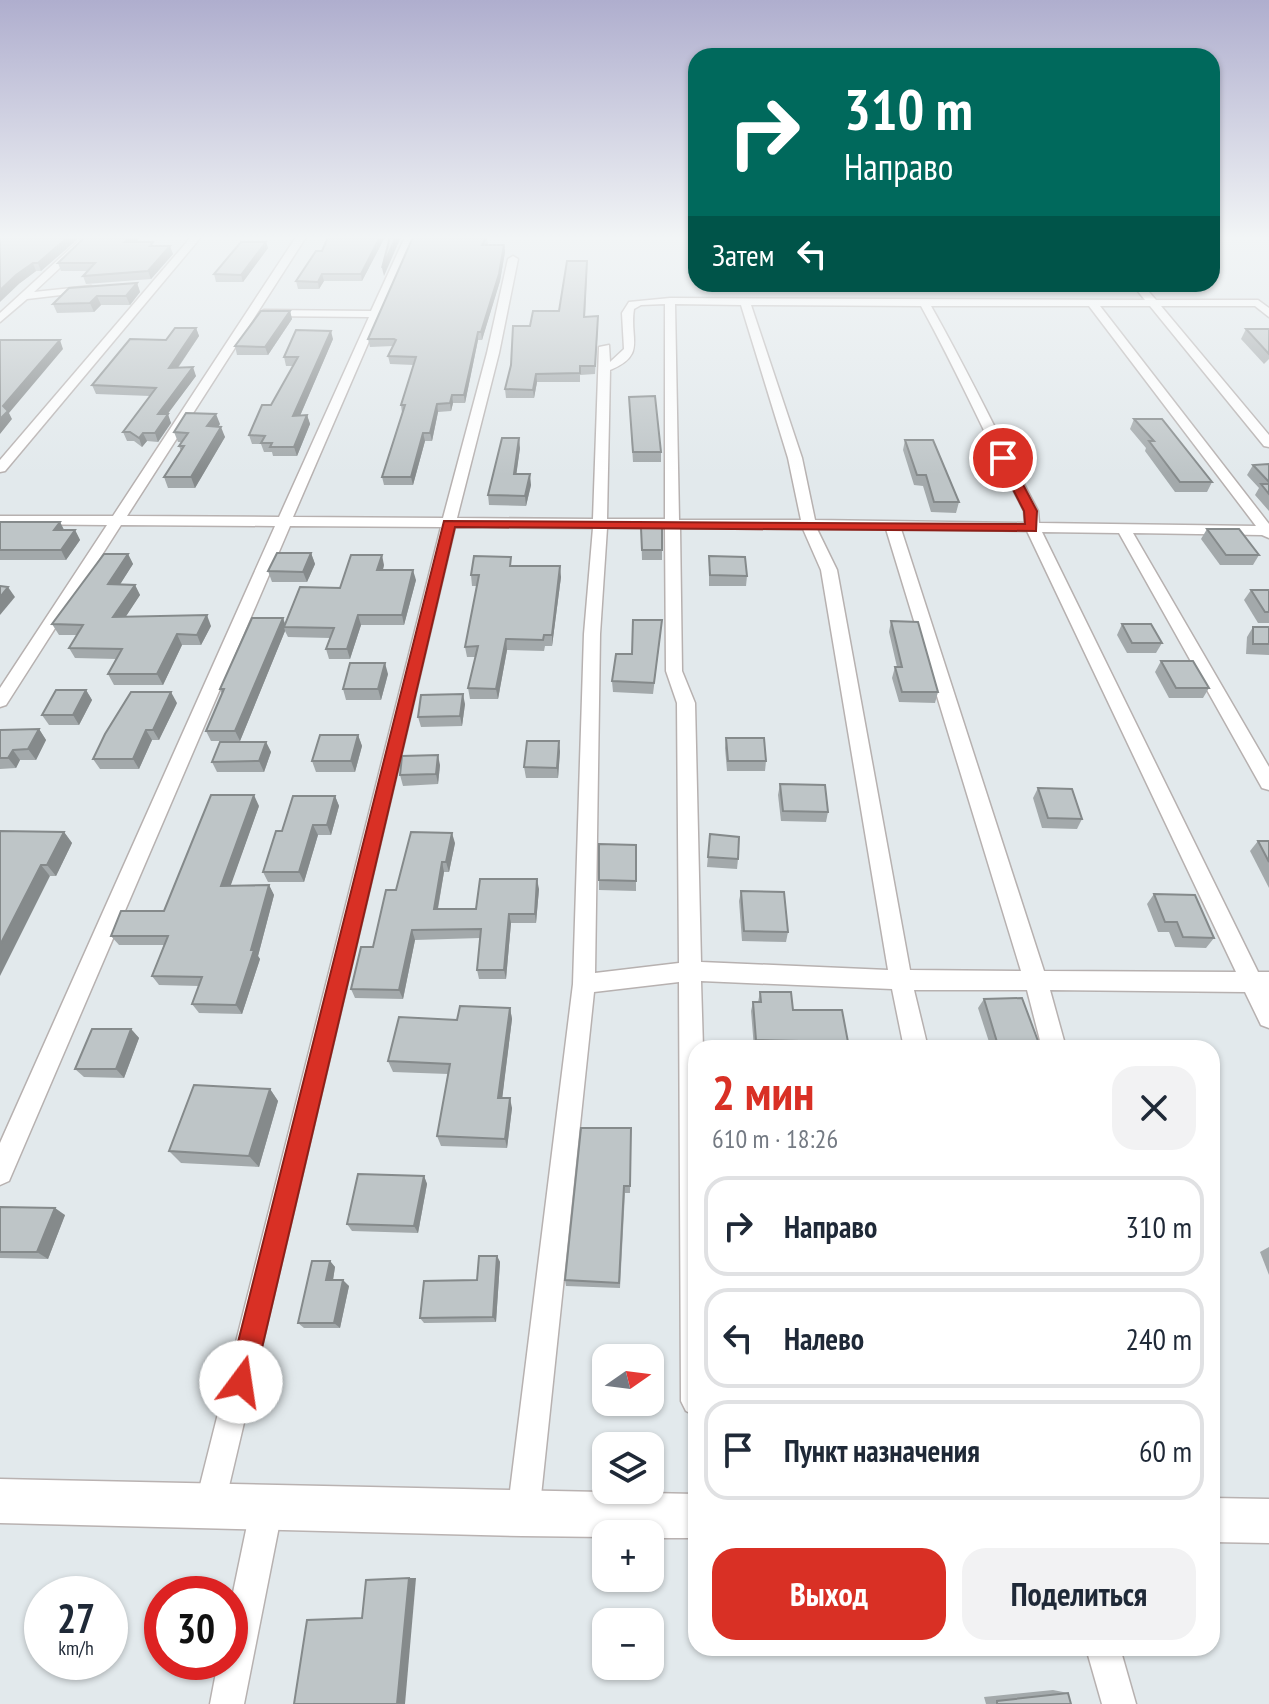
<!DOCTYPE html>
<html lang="ru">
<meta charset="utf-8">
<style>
:root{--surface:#fff;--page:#f2f2f3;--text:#1f2937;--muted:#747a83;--line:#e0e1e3;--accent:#d93025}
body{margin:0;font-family:"PT Sans Narrow",sans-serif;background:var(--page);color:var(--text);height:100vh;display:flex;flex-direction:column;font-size:30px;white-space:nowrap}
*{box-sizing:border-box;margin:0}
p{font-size:26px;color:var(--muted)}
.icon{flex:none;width:44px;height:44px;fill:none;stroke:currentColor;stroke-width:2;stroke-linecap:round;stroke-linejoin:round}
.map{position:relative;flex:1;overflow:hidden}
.drawer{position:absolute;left:688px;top:1040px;width:532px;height:616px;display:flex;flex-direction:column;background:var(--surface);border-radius:24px;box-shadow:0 2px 6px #0004}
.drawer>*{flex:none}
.guide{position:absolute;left:688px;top:48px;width:532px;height:244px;border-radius:24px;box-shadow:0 2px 6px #0004;background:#00695c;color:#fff;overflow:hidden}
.needle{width:52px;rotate:76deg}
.buttons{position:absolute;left:592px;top:1344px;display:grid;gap:16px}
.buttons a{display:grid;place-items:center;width:72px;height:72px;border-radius:16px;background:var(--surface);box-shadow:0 2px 6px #0004;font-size:40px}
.speed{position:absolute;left:24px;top:1576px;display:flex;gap:16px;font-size:40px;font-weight:700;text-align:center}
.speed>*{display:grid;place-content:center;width:104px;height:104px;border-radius:50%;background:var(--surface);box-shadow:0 2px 6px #0004;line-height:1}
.speed small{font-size:20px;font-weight:400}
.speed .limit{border:12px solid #d22;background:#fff;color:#111}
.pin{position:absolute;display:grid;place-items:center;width:68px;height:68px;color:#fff;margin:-34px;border:4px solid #fff;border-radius:50%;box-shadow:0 2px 8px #0007}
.me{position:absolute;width:88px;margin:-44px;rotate:14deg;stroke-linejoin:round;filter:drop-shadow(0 0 6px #0008)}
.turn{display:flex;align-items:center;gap:28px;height:168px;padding:0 24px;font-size:36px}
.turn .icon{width:104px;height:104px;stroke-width:2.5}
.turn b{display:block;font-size:56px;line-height:68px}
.then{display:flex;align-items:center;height:76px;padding:0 24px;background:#0003;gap:16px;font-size:30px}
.round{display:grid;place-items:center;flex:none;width:84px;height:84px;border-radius:24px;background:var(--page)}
.headline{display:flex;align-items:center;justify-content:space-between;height:136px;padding:0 24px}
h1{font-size:48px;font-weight:800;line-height:60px;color:var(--accent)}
.action{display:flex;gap:16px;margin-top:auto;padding:16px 24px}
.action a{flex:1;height:92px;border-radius:24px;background:var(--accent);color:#fff;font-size:32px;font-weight:800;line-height:92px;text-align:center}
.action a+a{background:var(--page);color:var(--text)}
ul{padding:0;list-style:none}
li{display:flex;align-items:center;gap:24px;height:100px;margin:0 16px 12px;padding:0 8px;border:4px solid var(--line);border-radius:24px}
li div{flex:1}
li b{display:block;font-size:30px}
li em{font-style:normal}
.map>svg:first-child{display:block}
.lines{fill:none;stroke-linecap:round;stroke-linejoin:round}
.street-casing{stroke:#b7b1b0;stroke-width:3}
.secondary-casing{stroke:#b9b2b1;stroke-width:3}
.street{fill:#fff;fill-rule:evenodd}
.secondary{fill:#fff;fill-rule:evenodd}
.wall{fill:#a3a9ab}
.shaded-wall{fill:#858a8b}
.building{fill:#bec5c7;stroke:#858a8b;stroke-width:2}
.route{fill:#d93025;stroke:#8d1f18;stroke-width:2}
</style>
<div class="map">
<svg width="1269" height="1704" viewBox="0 0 1269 1704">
<rect width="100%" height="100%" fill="#e2e9ec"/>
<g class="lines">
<g class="street-casing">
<g id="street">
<path d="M83 237H93L34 292 91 286 96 289 95 291 27 299 0 322V313Z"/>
<path d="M191 237H201L5 471 0 472V460Z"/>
<path d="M296 237H306L127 516 279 517 369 317 264 316 259 313 264 310 371 311 405 237H414L293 517 443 518 487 353 508 259 513 256 518 259 499 353 457 518 593 519 599 347 609 345 610 362 624 349 622 313 629 302 670 298 1145 300 1132 284H1142L1156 300H1258L1269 308V317L1255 306H1161L1269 435V447L1264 446 1150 306H1100L1269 524V538L1262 535 1133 533 1269 767V790L1262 788 1119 533 1042 532 1258 972H1269V1028L1261 1025 1245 992 1050 990 1066 1048H1042L1027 990H914L928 1048H904L892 989 701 981 703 1048H696V1416L686 1411 681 1401 679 982 594 992 539 1515 534 1526 523 1531 512 1526 507 1515 573 984 584 634 593 528 455 527 222 1516 211 1521 200 1516 195 1505 441 527 290 526 9 1181 0 1185V1143L275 526 121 525 6 705 0 707V688L107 525 0 524V516H113ZM665 304V519H607L610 370C647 355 629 339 634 309L641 305ZM675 304 741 305 788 458 801 520H679ZM751 305 921 306C958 373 989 443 1024 511L1025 523 815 520 802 458ZM931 306H1089L1256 526 1039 523 1038 511C1002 443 969 373 931 306ZM607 528H665L666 671 677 703 679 963 595 973 600 634ZM680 528 803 529 821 570 888 970 701 962 695 703 682 671ZM817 529H886L1021 971 910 970 837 570ZM901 529 1027 531 1236 972 1044 971Z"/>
<path d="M267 1490 278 1495 283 1506 244 1704H210L218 1662H230V1607L251 1506 256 1495Z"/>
<path d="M1086 1648H1120L1136 1704H1102Z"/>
</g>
</g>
<g class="secondary-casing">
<g id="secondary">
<path d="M0 1479 696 1494V1538H650V1534H606V1537L522 1536 0 1523Z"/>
<path d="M1212 1498 1269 1499V1543L1212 1542Z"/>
</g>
</g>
<use href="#street" class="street"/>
<use href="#secondary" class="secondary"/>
</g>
<g class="wall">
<path d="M0 237H80L41 271H36L20 283Z"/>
<path d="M85 237H141L135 242 154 246 173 254 151 279 86 284 83 276 87 271H61L58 263Z"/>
<path d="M385 237 362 281H324L319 289H298L296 281 322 251Z"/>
<path d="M413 237H487L488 243 487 245H504L505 252 500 281 482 340H478L465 403H453L451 411 438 412 432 441H425L413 485H384L382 477 402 413 401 405 414 365 390 364 388 356 393 346 370 347 368 339Z"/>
<path d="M266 242 268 248 243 282H216L214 274Z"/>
<path d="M587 268 585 317 598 325 595 374 580 375V382H537L534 398H506L505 389 559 311Z"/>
<path d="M137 283 140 292 130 305H101L94 312 57 313 53 304Z"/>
<path d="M290 311 292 319 268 355H237L235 346Z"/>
<path d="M196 328 199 336 178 368 196 376 167 414 171 423 158 442 147 441 142 447 134 441H127L123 432 150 396 96 394 92 385 166 340Z"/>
<path d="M1246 329H1269V359L1264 364 1241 339Z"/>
<path d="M333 339 300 416 307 415 310 424 297 456H273L272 452H264L261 444H252L249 435 271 405 293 366H286L284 357Z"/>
<path d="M629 397 661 452V462H633Z"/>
<path d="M1134 419 1212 482 1207 492H1175L1145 451 1146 448 1130 429Z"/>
<path d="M220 424 218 427 225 437 195 488H168L164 477 181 451 179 446 181 442H178L174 432Z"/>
<path d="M905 440 959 502 956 513 931 512 923 486 914 485 903 450Z"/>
<path d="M520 448 516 474 531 485 526 506 489 505 488 495Z"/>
<path d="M1269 464V511L1255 495 1259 488 1247 475 1253 465Z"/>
<path d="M0 522H60L64 530H75L80 540 66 560H0Z"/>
<path d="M641 528H662V560H642Z"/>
<path d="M1207 529 1259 555 1253 565H1220L1201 539Z"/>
<path d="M311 553 315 564 307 582H272L268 571Z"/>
<path d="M128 554 133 564 120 584 135 585 140 595 125 617 211 626 201 645H182L163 685H114L108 674 117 659 75 658 69 648 77 635H59L52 624Z"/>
<path d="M709 556 747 576 746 586H709Z"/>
<path d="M384 565 383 570 416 580 404 625H361L350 659H329L326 649 330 638 288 637 285 631 240 741H211L206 731 222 694 220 689 283 618 285 624 340 588Z"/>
<path d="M512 566 561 577 552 646H545L544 651 507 650 498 699H470L468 688 476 657H467L465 647 477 586H472L471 575Z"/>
<path d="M1251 590H1269V623H1258L1244 600Z"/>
<path d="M891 621 938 692 935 703 899 702 892 678 895 667H897L889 632Z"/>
<path d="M1122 624 1162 643 1156 653H1127L1117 635Z"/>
<path d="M1253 627H1269V655L1246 654 1247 637Z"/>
<path d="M661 631 653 694 613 692 612 681Z"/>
<path d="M1161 661 1209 688 1203 698H1169L1155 672Z"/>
<path d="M388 674 381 700H346L343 689Z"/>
<path d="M86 690 92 700 79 725H49L42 715Z"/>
<path d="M177 703 159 740H152L139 769H100L93 759Z"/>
<path d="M465 704 462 726 421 727 418 717Z"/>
<path d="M39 729 46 740 36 760H20L16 768 0 769V730Z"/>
<path d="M358 735 362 746 355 772H316L312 761Z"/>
<path d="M726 738 766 761 765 771H727L725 748Z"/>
<path d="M266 742 271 752 264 772H217L212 762Z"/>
<path d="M560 751 558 778H526L524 767Z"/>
<path d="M440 765 438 784 403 786 400 775Z"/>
<path d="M780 784 828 812 826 822 781 821 778 795Z"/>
<path d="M1038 788 1082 819 1077 829 1042 828 1033 798Z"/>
<path d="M335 796 339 806 331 835H318L304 882H268L263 872 282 831Z"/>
<path d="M259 806 230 886 269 885 274 895 258 956 260 959 242 1014 199 1013 192 1004 199 986 159 985 152 976 164 945H119L111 936 164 911Z"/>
<path d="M0 831 64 832 72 843 56 876H50Z"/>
<path d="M710 834 738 859 737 869 707 867Z"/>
<path d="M1258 841H1269V888L1250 851Z"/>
<path d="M455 843 449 872H444L438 909H476L539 889 536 923H511L506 979H479L477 970 480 938 415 940 403 999 355 998 351 989 373 947 396 890Z"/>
<path d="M636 845V891L599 890V880Z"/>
<path d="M741 891 788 932 786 942 742 941 739 901Z"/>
<path d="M1154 894 1214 938 1206 948 1175 947 1169 932H1158L1147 904Z"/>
<path d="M760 992 848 1042 845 1048H754L751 1011 753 1002H758Z"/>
<path d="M984 999 1038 1041 1032 1048H991L978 1008Z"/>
<path d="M510 1008 512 1019 502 1098 512 1108 507 1148 441 1146 437 1136 448 1074 393 1072 388 1061 457 1020Z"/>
<path d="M131 1029 139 1038 124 1078 84 1077 75 1069Z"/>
<path d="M270 1089 278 1101 259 1167 181 1163 169 1151Z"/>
<path d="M631 1128 630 1193H625L620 1288 566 1286 565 1280Z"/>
<path d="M424 1176 427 1184 418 1233 352 1231 347 1224Z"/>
<path d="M0 1207 65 1215 48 1259 0 1258Z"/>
<path d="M1269 1247V1275L1260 1252Z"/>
<path d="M497 1256 500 1262 496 1322 424 1323 420 1318 477 1280Z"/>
<path d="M330 1261 335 1267 333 1280 349 1286 340 1328H304L298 1323Z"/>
<path d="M1053 1690 1068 1693 1071 1704H986L984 1697Z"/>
</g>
<g class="shaded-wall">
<path d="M68 237H80L41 271 38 263Z"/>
<path d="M130 237H141L128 250 125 242Z"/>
<path d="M380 237H385L362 281 361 274Z"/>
<path d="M396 237H401L384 276 382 268Z"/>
<path d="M266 242 268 248 243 282 241 275Z"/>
<path d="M504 245 505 252 500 281 482 340 481 332Z"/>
<path d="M170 246 173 254 151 279 148 271Z"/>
<path d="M33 263 36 271 20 283 0 302V290L16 275Z"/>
<path d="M322 274 324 281 319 289 318 282Z"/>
<path d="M137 283 140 292 130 305 126 296Z"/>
<path d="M97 296 101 305 94 312 90 303Z"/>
<path d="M290 311 292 319 268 355 265 347Z"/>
<path d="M196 328 199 336 172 376 169 368Z"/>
<path d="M331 331 333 339 296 425 293 416Z"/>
<path d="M478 332V340L465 403 464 395Z"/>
<path d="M60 340 63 349 9 413 12 419 0 434V419L3 406Z"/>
<path d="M193 367 196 376 161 423 158 414Z"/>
<path d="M536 374 537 382 534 398 533 390Z"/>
<path d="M452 395 453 403 451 411 450 403Z"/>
<path d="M437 404 438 412 432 441 430 433Z"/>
<path d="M168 414 171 423 158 442 155 433Z"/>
<path d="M216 414 220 424 211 436 207 426Z"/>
<path d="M307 415 310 424 297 456 294 447Z"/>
<path d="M221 427 225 437 195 488 191 477Z"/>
<path d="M143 433 147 441 142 447 139 438Z"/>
<path d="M423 433 425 441 413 485 411 477Z"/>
<path d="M519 438 520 448 515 484 514 474Z"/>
<path d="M530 474 531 485 526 506 525 496Z"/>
<path d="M60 522 65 532 54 530Z"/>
<path d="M75 530 80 540 66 560 61 550Z"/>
<path d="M311 553 315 564 307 582 303 572Z"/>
<path d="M128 554 133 564 114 594 108 584Z"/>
<path d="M382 555 384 565 380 580 377 570Z"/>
<path d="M560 566 561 577 552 646V635Z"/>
<path d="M413 570 416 580 404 625 402 615Z"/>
<path d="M135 585 140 595 119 627 113 617Z"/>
<path d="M8 587 15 597 0 615V597Z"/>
<path d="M207 615 211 626 201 645 197 635Z"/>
<path d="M358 615 361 625 350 659 347 649Z"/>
<path d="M283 618 286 627H284L285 631 240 741 235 731Z"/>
<path d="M177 634 182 645 163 685 157 674Z"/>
<path d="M506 639 507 650 498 699 496 689Z"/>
<path d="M385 663 388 674 381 700 378 689Z"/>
<path d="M86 690 92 700 79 725 73 715Z"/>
<path d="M171 692 177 703 159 740 153 730Z"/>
<path d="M463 694 465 704 462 726 460 716Z"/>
<path d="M39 729 46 740 36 760 28 749Z"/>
<path d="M146 730 152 740 139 769 133 759Z"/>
<path d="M358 735 362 746 355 772 351 761Z"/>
<path d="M559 741 560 751 558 778 557 768Z"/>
<path d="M266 742 271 752 264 772 259 761Z"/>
<path d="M13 750 20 760 16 768 8 758Z"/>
<path d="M438 755 440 765 438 784 436 774Z"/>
<path d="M254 795 259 806 227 896 221 886Z"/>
<path d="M335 796 339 806 331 835 327 825Z"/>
<path d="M313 825 318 835 304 882 299 872Z"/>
<path d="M64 832 72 843 56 876 47 865Z"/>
<path d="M452 833 455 843 449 872 446 862Z"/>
<path d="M442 862 444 872 436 918 434 909Z"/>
<path d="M41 865 50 876 0 976V945Z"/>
<path d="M537 879 539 889 536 923 535 914Z"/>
<path d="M269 885 274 895 258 956 260 959 242 1014 236 1005Z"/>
<path d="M509 914 511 923 506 979 504 970Z"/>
<path d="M412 930 415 940 403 999 399 990Z"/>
<path d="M510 1008 512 1019 501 1108 498 1098Z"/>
<path d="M131 1029 139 1038 124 1078 116 1069Z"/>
<path d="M270 1089 278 1101 259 1167 249 1156Z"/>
<path d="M510 1098 512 1108 507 1148 505 1139Z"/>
<path d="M424 1176 427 1184 418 1233 414 1226Z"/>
<path d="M55 1208 65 1215 48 1259 37 1252Z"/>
<path d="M497 1256 500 1262 496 1322 493 1317Z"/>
<path d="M330 1261 335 1267 332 1286 326 1280Z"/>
<path d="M343 1280 349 1286 340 1328 334 1323Z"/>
<path d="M409 1578H416L405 1704H397Z"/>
</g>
<g class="building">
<path d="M0 237H68L38 263H33L16 275 0 290Z"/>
<path d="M85 237H130L125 242H153L150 246H170L148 271 83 276 95 263H58Z"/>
<path d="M328 237H380L361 274H322L318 282 296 281 316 251H322Z"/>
<path d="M390 237H396L382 268Z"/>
<path d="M413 237H487L482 245H504L499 274 481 332H478L464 395H452L450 403 437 404 430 433H423L411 477H382L405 405H401L416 357 388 356 396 340 394 339H368Z"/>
<path d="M241 242H266L241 275 214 274Z"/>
<path d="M567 261H587L584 317 598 316 595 366H580V373L536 374 533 390 505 389 511 365 513 326H530L533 311H559Z"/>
<path d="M137 283 126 296H97L90 303 53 304 69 288Z"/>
<path d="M261 311H290L265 347 235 346Z"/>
<path d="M175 328H196L169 368 193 367 158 414H168L155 433H143L139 438 130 432H123L156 388 92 385 130 339 166 340Z"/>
<path d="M1246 329H1269V354Z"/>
<path d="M296 330 331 331 293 416 307 415 294 447H270L272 443H261L265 436 249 435 262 405H271L298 357H284Z"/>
<path d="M0 340H60L3 406 8 411 0 419Z"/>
<path d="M655 396 661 452H633L629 397Z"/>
<path d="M186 413 216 414 207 426 221 427 191 477H164L184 446H179L188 433 174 432Z"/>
<path d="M1134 419H1162L1212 482H1180L1149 441H1154Z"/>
<path d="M502 438H519L514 474H530L525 496 488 495Z"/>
<path d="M905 440H933L959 502H934L926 475H917Z"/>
<path d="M1269 464V482L1253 465Z"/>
<path d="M1261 484H1269V494Z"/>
<path d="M0 522H60L54 530H75L61 550H0Z"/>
<path d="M641 528H662V550H642Z"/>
<path d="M1207 529H1239L1259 555H1226Z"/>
<path d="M277 553H311L303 572 268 571Z"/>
<path d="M104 554H128L108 584 135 585 113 617 207 615 197 635 177 634 157 674H108L122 649 69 648 83 625 52 624Z"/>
<path d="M351 555H382L377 570H413L402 615H358L347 649H326L334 628 284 627 300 587 340 588Z"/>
<path d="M474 556 511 557 510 566H560L552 635H544L543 640 506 639 496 689 468 688 478 646 465 647 479 575H471Z"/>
<path d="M709 556 745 557 747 576 710 575Z"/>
<path d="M0 586 8 587 0 597Z"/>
<path d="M1251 590H1269V612H1265Z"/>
<path d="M252 618H283L235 731H206L224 689H220Z"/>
<path d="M633 620H662L654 683 612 681 616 654H632Z"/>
<path d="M891 621 918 622 938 692H902L895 667H902Z"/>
<path d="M1122 624H1151L1162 643H1132Z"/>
<rect x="1253" y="627" width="16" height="17"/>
<path d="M1161 661H1193L1209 688H1176Z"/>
<path d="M350 663H385L378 689H343Z"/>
<path d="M56 690H86L73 715H42Z"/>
<path d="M131 692H171L153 730H146L133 759H93L105 734Z"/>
<path d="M463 694 460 716 418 717 421 695Z"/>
<path d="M39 729 28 749 13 750 8 758H0V730Z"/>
<path d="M320 735H358L351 761H312Z"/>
<path d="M726 738H764L766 761H728Z"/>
<path d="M527 741H559L557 768 524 767Z"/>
<path d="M220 742H266L259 761 212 762Z"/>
<path d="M438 755 436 774 400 775 402 756Z"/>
<path d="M780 784 825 785 828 812 783 811Z"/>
<path d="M1038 788 1072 789 1082 819 1048 818Z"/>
<path d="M211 795H254L221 886 269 885 251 950H254L236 1005 192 1004 202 977 152 976 168 936H111L121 911H164Z"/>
<path d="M293 796H335L327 825H313L299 872H263L276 831H282Z"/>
<path d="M0 831 64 832 47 865H41L0 945Z"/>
<path d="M411 832 452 833 446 862H442L434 909H476L480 879H537L535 914H509L504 970H477L481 929 412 930 399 990 351 989 361 947H373L386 890H396Z"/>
<path d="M710 834 739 837 738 859 708 857Z"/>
<path d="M1258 841H1269V862Z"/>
<path d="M599 844 636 845V881L599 880Z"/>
<path d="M741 891 784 892 788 932 744 931Z"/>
<path d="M1154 894 1195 895 1214 938 1183 937 1177 922H1165Z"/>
<path d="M760 992H791L793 1010H842L848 1042 756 1040 753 1002H761Z"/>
<path d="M1022 998 1038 1041 997 1042 984 999Z"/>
<path d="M460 1006 510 1008 498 1098H510L505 1139 437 1136 450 1064 388 1061 399 1017 457 1020Z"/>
<path d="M92 1029H131L116 1069H75Z"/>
<path d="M194 1085 270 1089 249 1156 169 1151Z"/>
<path d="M581 1128H631L630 1186H624L619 1283 565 1280Z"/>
<path d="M358 1174 424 1176 414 1226 347 1224Z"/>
<path d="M0 1207 55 1208 37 1252H0Z"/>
<path d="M479 1256H497L493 1317 420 1318 424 1281 477 1280Z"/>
<path d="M312 1261H330L326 1280H343L334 1323H298Z"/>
<path d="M409 1578 397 1704H294L307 1620 362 1618 366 1580Z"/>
<path d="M1068 1693 1071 1704H997V1701Z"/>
</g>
<linearGradient id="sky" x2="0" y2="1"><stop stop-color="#afaece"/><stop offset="0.5" stop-color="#f2f5f6"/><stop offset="1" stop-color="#f2f5f6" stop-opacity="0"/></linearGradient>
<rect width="1269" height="475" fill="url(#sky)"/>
<path class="route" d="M1003 454 1009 458 1037 511 1036 531 455 527 254 1382 250 1391 241 1395 232 1391 228 1382 444 521 1025 524 1024 511 997 458Z"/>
</svg>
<div class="buttons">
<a><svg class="needle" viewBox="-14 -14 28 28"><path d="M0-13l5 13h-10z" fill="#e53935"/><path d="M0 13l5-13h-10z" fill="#747a83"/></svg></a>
<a><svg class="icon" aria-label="layers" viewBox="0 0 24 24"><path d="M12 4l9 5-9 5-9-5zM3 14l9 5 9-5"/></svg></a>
<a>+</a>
<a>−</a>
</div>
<div class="speed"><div>27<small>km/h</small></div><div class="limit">30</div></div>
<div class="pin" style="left:1003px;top:458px;background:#d93025"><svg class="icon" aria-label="arrive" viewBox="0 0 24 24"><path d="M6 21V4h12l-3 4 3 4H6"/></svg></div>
<svg class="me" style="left:241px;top:1382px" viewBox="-20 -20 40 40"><circle r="19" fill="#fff"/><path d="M0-13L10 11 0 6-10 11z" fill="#d93025"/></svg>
<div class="guide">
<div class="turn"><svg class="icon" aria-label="right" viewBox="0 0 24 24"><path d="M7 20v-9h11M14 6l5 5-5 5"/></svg><div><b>310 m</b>Направо</div></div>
<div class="then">Затем<svg class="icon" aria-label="left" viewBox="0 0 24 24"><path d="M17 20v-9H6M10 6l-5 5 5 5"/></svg></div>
</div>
<section class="drawer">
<div class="headline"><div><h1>2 мин</h1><p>610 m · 18:26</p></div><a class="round"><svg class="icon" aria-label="close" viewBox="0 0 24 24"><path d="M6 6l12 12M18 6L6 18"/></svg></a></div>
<ul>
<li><svg class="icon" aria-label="right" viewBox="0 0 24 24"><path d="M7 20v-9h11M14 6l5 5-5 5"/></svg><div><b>Направо</b></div><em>310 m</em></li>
<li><svg class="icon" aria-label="left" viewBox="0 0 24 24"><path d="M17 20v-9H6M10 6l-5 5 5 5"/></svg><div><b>Налево</b></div><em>240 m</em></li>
<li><svg class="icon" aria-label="arrive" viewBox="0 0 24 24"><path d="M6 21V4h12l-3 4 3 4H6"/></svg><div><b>Пункт назначения</b></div><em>60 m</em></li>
</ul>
<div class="action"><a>Выход</a><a>Поделиться</a></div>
</section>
</div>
